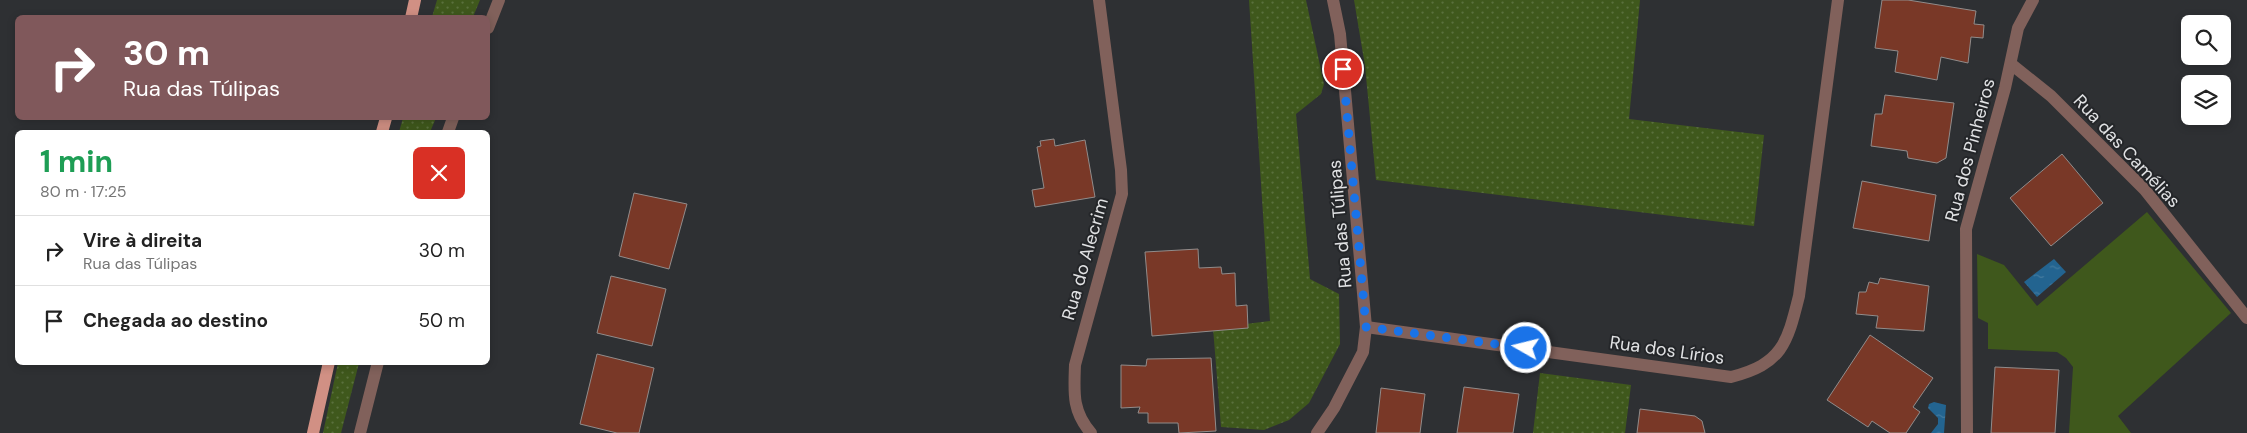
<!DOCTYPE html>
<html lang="pt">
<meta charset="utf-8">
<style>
:root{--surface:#fff;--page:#f6f6f6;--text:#222;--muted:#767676;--line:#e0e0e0}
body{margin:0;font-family:"DM Sans",sans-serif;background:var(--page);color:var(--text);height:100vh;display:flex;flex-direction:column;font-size:19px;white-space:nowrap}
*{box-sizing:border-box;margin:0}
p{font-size:16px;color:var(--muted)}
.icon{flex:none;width:28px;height:28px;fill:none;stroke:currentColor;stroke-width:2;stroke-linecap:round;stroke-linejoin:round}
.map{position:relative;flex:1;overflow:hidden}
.panel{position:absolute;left:15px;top:130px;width:475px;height:235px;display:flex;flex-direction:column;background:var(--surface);border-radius:8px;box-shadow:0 2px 8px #0003}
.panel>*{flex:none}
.hud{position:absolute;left:15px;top:15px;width:475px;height:105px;border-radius:8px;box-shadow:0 2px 8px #0003;background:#80585b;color:#fff;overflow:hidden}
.fabs{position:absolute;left:2181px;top:15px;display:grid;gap:10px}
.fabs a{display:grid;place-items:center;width:50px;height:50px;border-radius:8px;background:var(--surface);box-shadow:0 2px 8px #0003;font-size:25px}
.pin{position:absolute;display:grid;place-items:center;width:42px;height:42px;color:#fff;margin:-21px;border:2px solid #fff;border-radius:50%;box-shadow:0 1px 5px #0007}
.me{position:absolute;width:55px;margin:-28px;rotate:278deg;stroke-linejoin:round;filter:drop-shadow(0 0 4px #0008)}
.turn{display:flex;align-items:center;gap:18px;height:105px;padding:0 25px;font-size:22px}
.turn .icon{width:65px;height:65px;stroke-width:2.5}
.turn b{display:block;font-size:35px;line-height:42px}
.round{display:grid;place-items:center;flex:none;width:52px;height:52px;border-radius:8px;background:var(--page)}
.summary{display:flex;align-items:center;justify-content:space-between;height:85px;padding:0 25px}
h1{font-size:30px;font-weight:700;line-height:38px;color:#1e9e55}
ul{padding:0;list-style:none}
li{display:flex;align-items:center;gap:15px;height:70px;padding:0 25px;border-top:1px solid var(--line)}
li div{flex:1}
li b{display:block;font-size:19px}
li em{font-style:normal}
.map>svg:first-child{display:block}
.grass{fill:url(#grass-dots)}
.garden{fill:#3f581c}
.water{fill:url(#water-ripples)}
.building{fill:#793827;stroke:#918c8b}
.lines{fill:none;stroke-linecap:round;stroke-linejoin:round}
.minor{stroke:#81615b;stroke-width:12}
.primary{stroke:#d19084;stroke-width:12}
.route{stroke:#1a73e8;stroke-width:9;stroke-dasharray:0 16.2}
.labels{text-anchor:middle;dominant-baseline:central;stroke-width:4;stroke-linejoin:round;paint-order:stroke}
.street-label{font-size:18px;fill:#e1e2e4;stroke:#242629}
</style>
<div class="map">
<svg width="2247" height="433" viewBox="0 0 2247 433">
<defs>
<pattern id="grass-dots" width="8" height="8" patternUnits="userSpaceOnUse" patternTransform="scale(1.25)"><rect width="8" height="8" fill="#3f581c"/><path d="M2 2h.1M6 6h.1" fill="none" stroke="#5a703d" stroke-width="1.8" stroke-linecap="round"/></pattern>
<pattern id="water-ripples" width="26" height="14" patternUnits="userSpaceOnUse" patternTransform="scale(1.25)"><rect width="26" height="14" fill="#236490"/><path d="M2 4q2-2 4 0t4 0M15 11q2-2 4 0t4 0" fill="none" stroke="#437a9f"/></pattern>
</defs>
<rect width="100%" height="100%" fill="#2e3033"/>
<g class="grass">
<path d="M437 0H480L473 17H432Z"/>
<path d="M1249 0H1306L1324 84 1321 94 1296 114 1310 279 1339 294 1340 344 1309 403 1289 420 1264 430 1221 427 1213 328 1270 321Z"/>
<path d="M1354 0H1640L1629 119 1764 135 1754 226 1376 180 1365 66Z"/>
<path d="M403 118H436L430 132H399Z"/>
<path d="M338 363H359L341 433H323Z"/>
<path d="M1540 373 1631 385 1625 433H1533Z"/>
</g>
<path class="garden" d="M2147 212 2231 313 2118 416 2131 433H2069L2073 367 2066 358 2057 352 1988 349V323L1978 318 1977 254 2004 265 2037 306Z"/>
<g class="water">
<path d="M2054 259 2066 272 2037 297 2024 282Z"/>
<path d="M1934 402 1946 405 1944 433H1931L1938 424V418L1928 408 1929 404Z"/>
</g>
<g class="building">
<path d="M1882 0H1908L1976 11 1974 24 1984 25 1983 38 1971 37 1968 63 1941 57 1937 80 1895 72 1898 51 1875 48Z"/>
<path d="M1885 95 1954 103 1946 158 1937 163 1908 158 1907 151 1871 146 1875 114H1882Z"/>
<path d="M1054 139 1055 146 1085 140 1095 197 1035 207 1032 190 1044 188 1037 147 1041 146 1040 141Z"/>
<path d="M2062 154 2103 203 2051 246 2010 198Z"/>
<path d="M1862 181 1936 195 1929 241 1853 228Z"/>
<path d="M634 193 687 204 669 269 619 256Z"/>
<path d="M1198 249 1199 268 1221 267 1222 274 1235 273 1236 306 1247 305 1248 328 1152 336 1145 252Z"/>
<path d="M611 276 666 289 652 346 597 333Z"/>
<path d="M1880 278 1929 286 1924 331 1876 328 1878 316 1856 314 1859 292H1866L1869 282 1878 284Z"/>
<path d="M1870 335 1933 378 1913 407 1920 412 1906 433H1890L1872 421 1868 427 1827 400Z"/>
<path d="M597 354 654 368 639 433H617L580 424Z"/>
<path d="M1211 358 1216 431 1179 433 1178 423H1148V413H1138L1140 407 1121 408V365L1146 366 1147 359Z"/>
<path d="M1995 367 2059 370 2055 433H1991Z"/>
<path d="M1464 387 1519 394 1513 433H1457Z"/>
<path d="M1381 388 1425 394 1420 433H1376Z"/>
<path d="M1640 409 1695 416 1702 421 1705 433H1637Z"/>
</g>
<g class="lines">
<g class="minor">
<path d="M488 28 499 0"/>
<path d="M2011 64 2051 96 2145 190 2247 318"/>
<path d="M448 132 453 118"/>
<path d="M1366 327 1731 377C1782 364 1787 344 1799 296L1838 0"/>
<path d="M360 433 378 362"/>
<path d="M1091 433C1072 411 1074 393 1075 365L1122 194 1121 170 1099 0"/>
<path d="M1317 433 1334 408 1363 352 1366 327 1340 34 1333 0"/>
<path d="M1967 433 1966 229 2005 88 2018 28 2033 0"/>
</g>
<g class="primary">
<path d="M411 18 415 0"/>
<path d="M382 132 386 118"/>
<path d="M313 433 329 362"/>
</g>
</g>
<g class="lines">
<path class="route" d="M1343 69 1366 327 1526 348"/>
</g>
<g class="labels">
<g class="street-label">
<text transform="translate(1970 150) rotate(-75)">Rua dos Pinheiros</text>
<text transform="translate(2127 151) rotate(47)">Rua das Camélias</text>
<text transform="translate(1340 224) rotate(-95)">Rua das Túlipas</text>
<text transform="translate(1085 259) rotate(-74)">Rua do Alecrim</text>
<text transform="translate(1667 350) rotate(8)">Rua dos Lírios</text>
</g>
</g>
</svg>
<div class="fabs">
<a><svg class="icon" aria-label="search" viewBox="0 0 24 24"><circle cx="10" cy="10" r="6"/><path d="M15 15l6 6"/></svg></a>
<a><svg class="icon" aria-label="layers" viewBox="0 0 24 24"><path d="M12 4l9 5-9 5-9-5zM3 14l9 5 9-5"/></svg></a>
</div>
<div class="pin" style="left:1343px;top:69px;background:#d93025"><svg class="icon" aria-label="arrive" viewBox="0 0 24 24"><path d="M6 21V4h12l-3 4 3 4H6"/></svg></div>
<svg class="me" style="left:1526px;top:348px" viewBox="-20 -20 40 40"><circle r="17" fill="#1a73e8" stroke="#fff" stroke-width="3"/><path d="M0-11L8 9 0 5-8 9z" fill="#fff"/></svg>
<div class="hud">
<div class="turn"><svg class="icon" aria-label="right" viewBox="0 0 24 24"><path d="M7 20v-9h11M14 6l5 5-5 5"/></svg><div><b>30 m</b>Rua das Túlipas</div></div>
</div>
<section class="panel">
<div class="summary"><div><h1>1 min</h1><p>80 m · 17:25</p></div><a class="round" style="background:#d93025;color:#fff"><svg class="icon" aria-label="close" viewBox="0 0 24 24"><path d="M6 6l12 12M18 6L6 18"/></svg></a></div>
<ul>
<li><svg class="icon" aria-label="right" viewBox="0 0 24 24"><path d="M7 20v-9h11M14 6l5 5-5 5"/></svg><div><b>Vire à direita</b><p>Rua das Túlipas</p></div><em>30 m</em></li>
<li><svg class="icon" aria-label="arrive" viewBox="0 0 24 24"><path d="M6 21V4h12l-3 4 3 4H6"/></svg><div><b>Chegada ao destino</b></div><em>50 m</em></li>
</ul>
</section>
</div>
